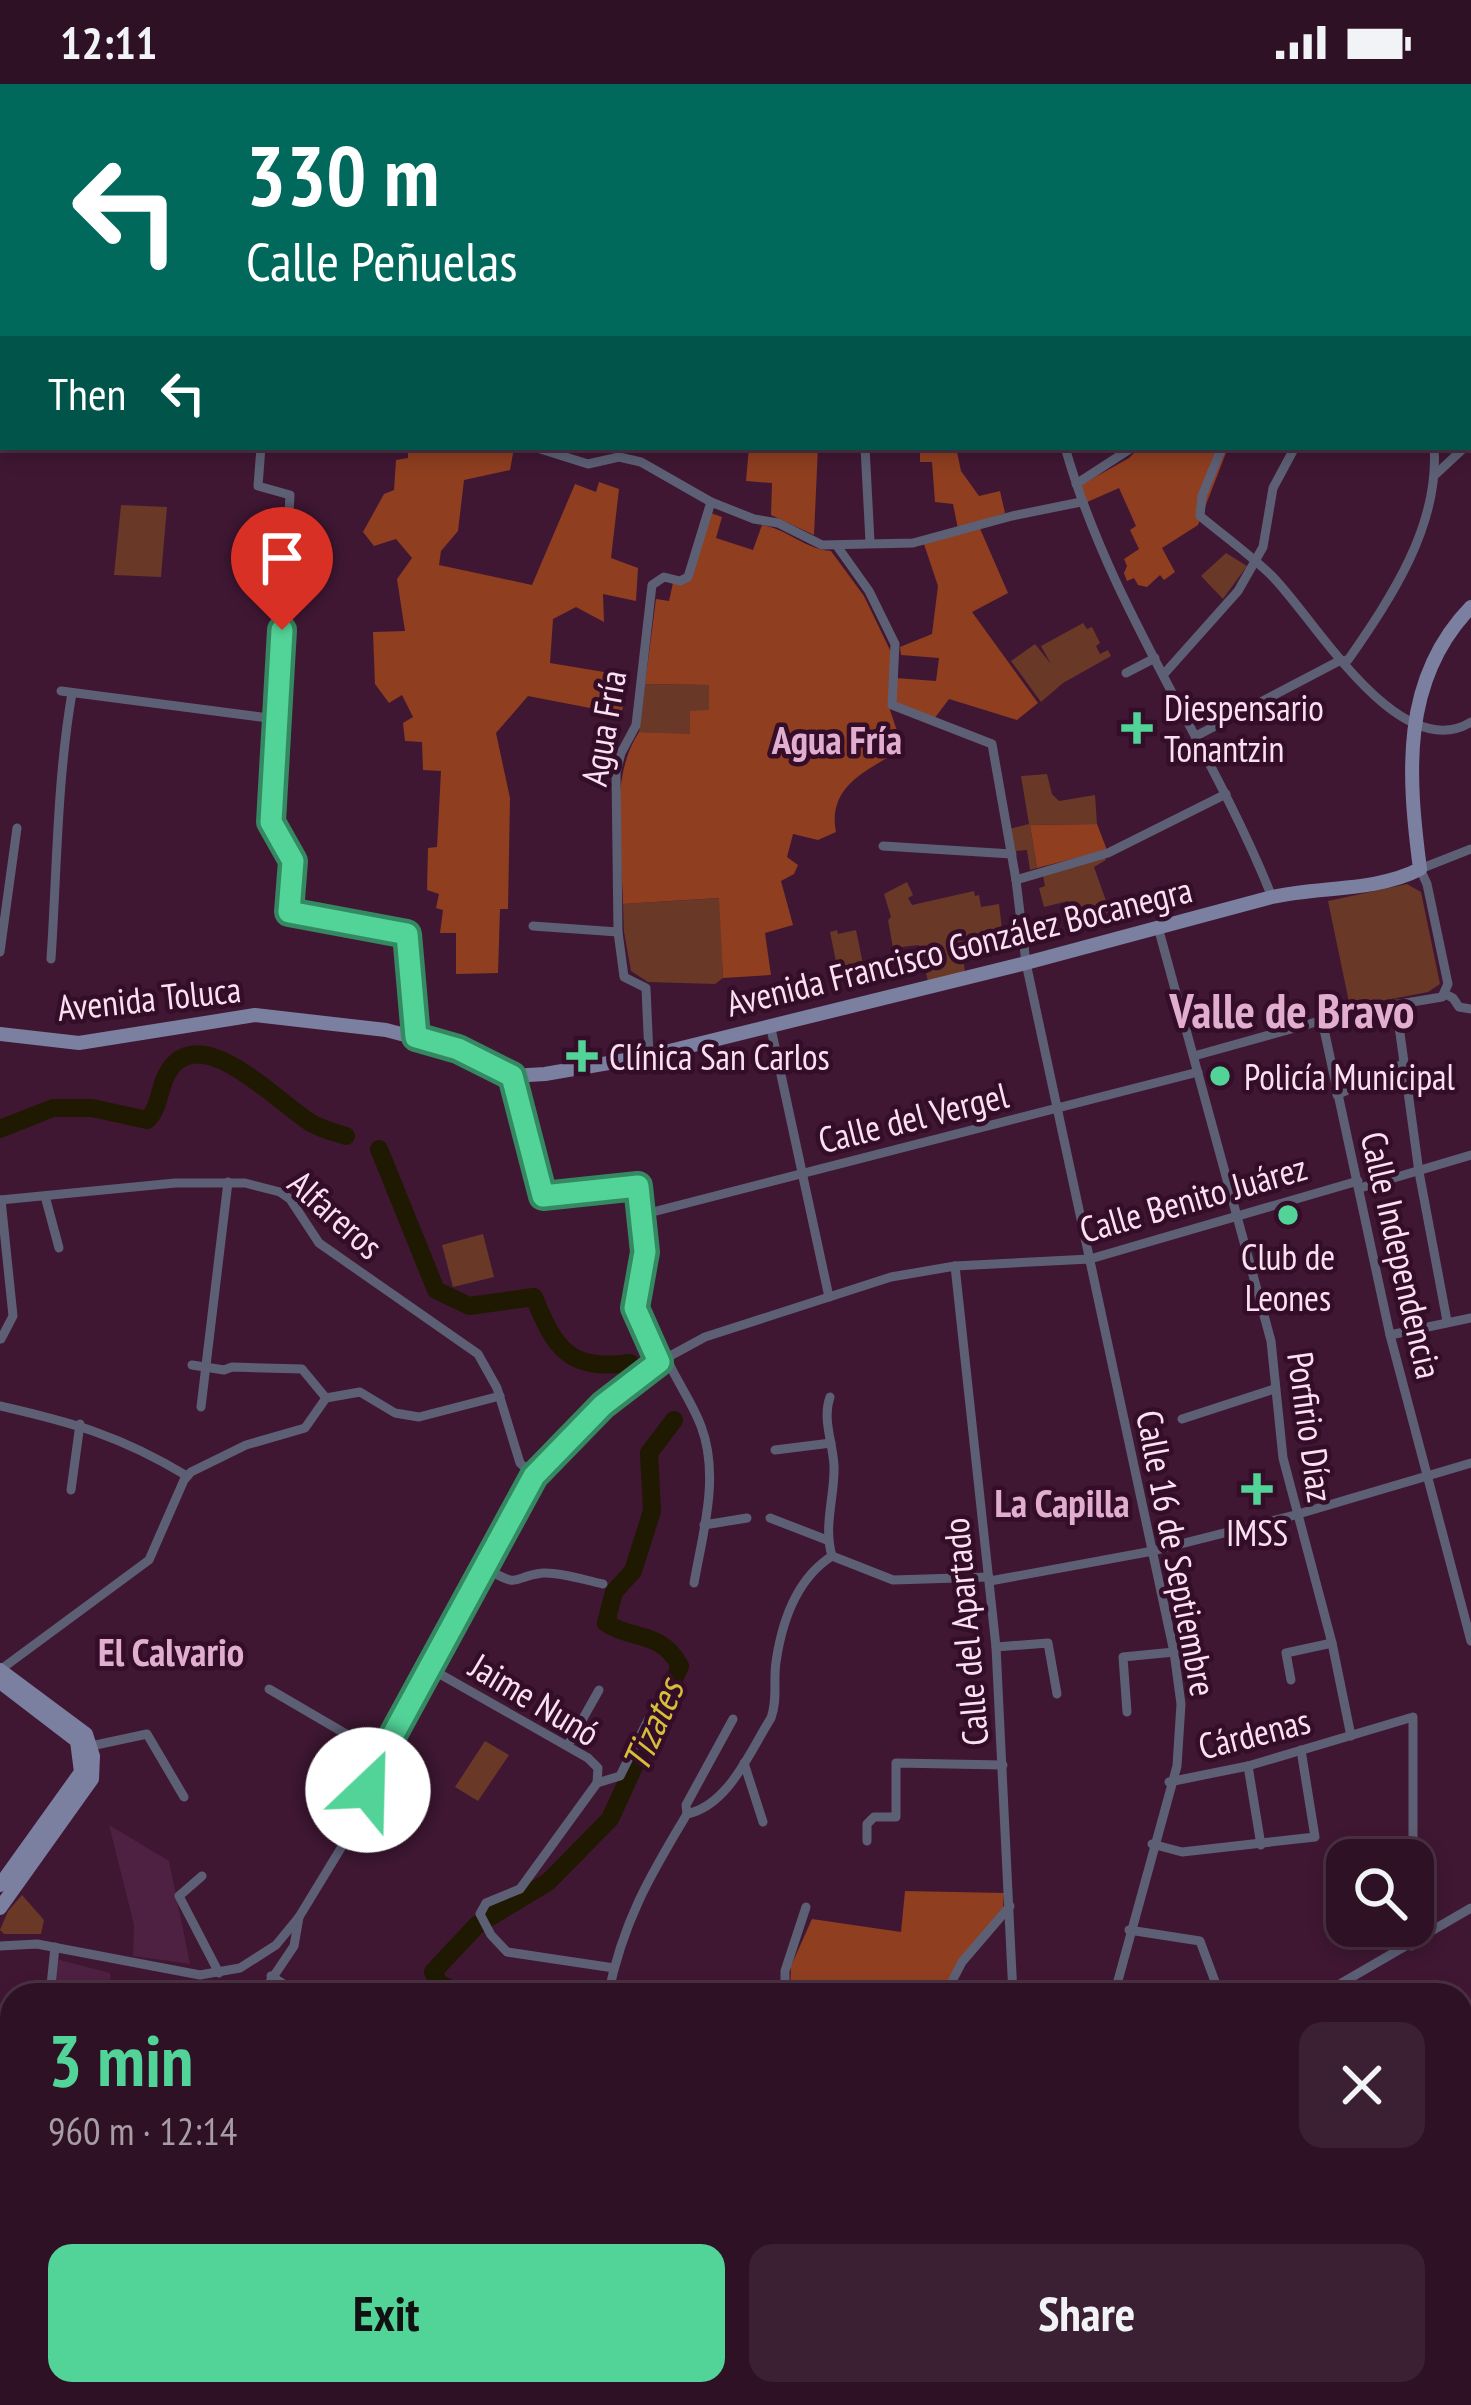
<!DOCTYPE html>
<meta charset="utf-8">
<style>
:root{--surface:#2f1126;--page:#3b1f32;--text:#f1f3f6;--muted:#a79da7;--line:#4a3143;--accent:#52d397}
body{margin:0;font-family:"PT Sans Narrow",sans-serif;background:var(--page);color:var(--text);height:100vh;display:flex;flex-direction:column;font-size:45px;white-space:nowrap}
*{box-sizing:border-box;margin:0}
p{font-size:39px;color:var(--muted)}
.icon{flex:none;width:66px;height:66px;fill:none;stroke:currentColor;stroke-width:2;stroke-linecap:round;stroke-linejoin:round}
.map{position:relative;flex:1;overflow:hidden}
.drawer{position:absolute;left:0px;top:1899px;width:1473px;height:423px;display:flex;flex-direction:column;background:var(--surface);border-radius:36px 36px 0 0;box-shadow:0 6px 18px #0003,0 0 0 3px var(--line)}
.drawer>*{flex:none}
.guide{position:absolute;left:0px;top:0px;width:1473px;height:366px;box-shadow:0 6px 18px #0003,0 0 0 3px var(--line);background:#00695c;color:#fff;overflow:hidden}
.tools{position:absolute;left:1326px;top:1755px;display:grid;gap:24px}
.tools a{display:grid;place-items:center;width:108px;height:108px;border-radius:24px;background:var(--surface);box-shadow:0 6px 18px #0003,0 0 0 3px var(--line);font-size:60px}
.pin{position:absolute;display:grid;place-items:center;width:102px;height:102px;color:#fff;margin:-123px -51px;border-radius:50% 50% 50% 0;rotate:-45deg;box-shadow:0 0 12px #0007}
.pin .icon{rotate:45deg}
.me{position:absolute;width:132px;margin:-66px;rotate:24deg;stroke-linejoin:round;filter:drop-shadow(0 0 9px #0008)}
.turn{display:flex;align-items:center;gap:42px;height:252px;padding:0 48px;font-size:54px}
.turn .icon{width:156px;height:156px;stroke-width:2.5}
.turn b{display:block;font-size:84px;line-height:102px}
.then{display:flex;align-items:center;height:114px;padding:0 48px;background:#0003;gap:24px;font-size:45px}
.round{display:grid;place-items:center;flex:none;width:126px;height:126px;border-radius:24px;background:var(--page)}
.overview{display:flex;align-items:center;justify-content:space-between;height:204px;padding:0 48px}
h1{font-size:72px;font-weight:700;line-height:90px;color:var(--accent)}
.action{display:flex;gap:24px;margin-top:auto;padding:24px 48px}
.action a{flex:1;height:138px;border-radius:24px;background:var(--accent);color:#111;font-size:48px;font-weight:700;line-height:138px;text-align:center}
.action a+a{background:var(--page);color:var(--text)}
.status{display:flex;justify-content:space-between;align-items:center;height:84px;padding:0 60px;background:var(--surface);direction:ltr}
.status svg{height:33px;fill:currentColor}
.map>svg:first-child{display:block}
.built{fill:#4e2041}
.green{fill:#693827}
.forest{fill:#8f3e20}
.water{fill:#1e1900}
.lines{fill:none;stroke-linecap:round;stroke-linejoin:round}
.river{stroke:#1e1900;stroke-width:18}
.street{stroke:#5d6075;stroke-width:9}
.secondary{stroke:#7b7fa0;stroke-width:14}
.route-casing{stroke:#358962;stroke-width:30}
.route{stroke:#52d397;stroke-width:21}
.poi-dot{fill:#52d397;stroke:#340d29;stroke-width:4.5}
.labels{text-anchor:middle;dominant-baseline:central;stroke-width:9;stroke-linejoin:round;paint-order:stroke}
.poi-label{font-size:36px;fill:#fbe0f1;stroke:#340d29;text-anchor:start}
.street-label{font-size:36px;fill:#fbe0f1;stroke:#340d29}
.neighbourhood-label{font-size:39px;font-weight:bold;fill:#e1aecf;stroke:#340d29}
.water-label{font-size:39px;font-style:italic;fill:#d5bf39;stroke:#340d29}
.district-label{font-size:48px;font-weight:bold;fill:#e1aecf;stroke:#340d29}
</style>
<div class="status"><b>12:11</b><svg viewBox="0 0 49 12"><path d="M0 12V9h3v3zM5 12V6h3v6zM10 12V3h3v9zM15 12V0h3v12zM26 1h20v11H26zM47 4h2v5h-2z"/></svg></div>
<div class="map">
<svg width="1471" height="2321" viewBox="0 0 1471 2321">
<rect width="100%" height="100%" fill="#3f1733"/>
<g class="built">
<path d="M109 1741 169 1777 190 1880 133 1872 134 1841Z"/>
<path d="M56 1875 110 1889 111 1911H54Z"/>
<path d="M202 2310H327L333 2321H208Z"/>
</g>
<g class="green">
<path d="M121 421 167 423 161 493 114 491Z"/>
<path d="M1226 469 1247 482 1223 515 1201 492Z"/>
<path d="M1083 539 1087 545 1092 543 1100 559 1096 562 1100 570 1108 566 1111 572 1063 599 1041 618 1011 577 1035 560 1051 580 1041 562Z"/>
<path d="M645 600 709 601V627L690 651 639 648Z"/>
<path d="M1047 690 1052 710 1059 717 1095 711 1097 740 1030 741 1037 784 1030 786 1027 766 1015 767 1009 745 1029 740 1021 692Z"/>
<path d="M1103 769 1106 776 1094 783 1110 828 1075 837 1068 817 1044 823 1039 804 1045 802 1042 787Z"/>
<path d="M907 798 913 811 908 814 912 821 974 807 975 812 979 811 981 823 999 820 1004 861 963 872 965 890 928 897 919 861 893 864 888 836 891 833 884 810Z"/>
<path d="M1407 800 1421 808 1440 900 1428 908 1350 923 1328 817Z"/>
<path d="M720 814 723 894 715 900 648 898 631 887 624 848 623 820Z"/>
<path d="M837 846 838 850 856 846 863 880 838 888 830 848Z"/>
<path d="M483 1150 494 1193 453 1203 442 1161Z"/>
<path d="M485 1657 509 1671 478 1717 455 1703Z"/>
<path d="M22 1811 44 1836 41 1850H4L0 1846 8 1827Z"/>
</g>
<g class="forest">
<path d="M408 363 514 364 510 386 464 396 458 447 441 467 439 481 532 501 575 400 596 408 599 398 619 405 611 474 638 484 636 517 603 510 604 538 576 523 553 535 550 579 610 589 605 611 625 615 621 630 528 612 496 649 510 714 508 825H500L498 889 456 890V849H440L443 826 436 824 439 810 427 806 428 764 437 763 441 687 423 686 422 658 405 657 403 639 413 633 402 611 389 619 375 600 373 548 405 547 397 495 412 474 396 455 374 462 363 448 384 410 394 406 396 376 408 374Z"/>
<path d="M749 363H818L814 451 771 431 772 399 746 397Z"/>
<path d="M920 363H956L961 387 979 412 1000 407 1005 429 978 440 1008 509 972 528 1038 619 1017 636 949 615 934 635 896 620V594L936 597 939 574 901 571 900 563 932 550 938 502 924 460 959 450 953 420 935 418 932 378H920Z"/>
<path d="M1140 363H1226V369L1198 441 1162 464 1175 488 1164 496 1160 491 1147 503 1138 501 1134 494 1127 497 1124 489 1127 482 1124 475 1139 465 1130 446 1136 442 1119 404 1085 419 1081 401 1129 374Z"/>
<path d="M711 429 722 433 716 454 753 466 762 441C787 445 807 466 831 467L864 512 891 568 890 626 903 665C867 686 827 702 836 748L818 756 793 750 787 773 798 781 794 790 781 797 793 841 765 849 771 891 723 894 719 814 623 820C622 766 608 695 639 648L690 650V627L709 626V601L645 600 656 515 669 517 673 499 683 500Z"/>
<path d="M1097 740 1107 766 1037 784 1030 741Z"/>
<path d="M905 1807 1004 1809 1003 1824 959 1876 942 1911H790L791 1882 812 1835 901 1848Z"/>
</g>
<path class="water" d="M1471 2159V2321H1266L1263 2310H1461V2163Z"/>
<g class="lines">
<g class="river">
<path d="M0 1045 53 1024H92L147 1036C162 1023 158 995 175 979 210 945 280 1020 311 1039 321 1045 334 1048 346 1052"/>
<path d="M379 1065 436 1206 469 1222 534 1213C555 1265 569 1287 630 1279"/>
<path d="M462 1911 439 1899 433 1888 477 1841 548 1798 610 1735 680 1582C661 1546 633 1557 606 1539L614 1508 633 1487 652 1427 649 1369 674 1336"/>
<path d="M477 2310 496 2321"/>
</g>
<g class="street">
<path d="M95 0 96 3"/>
<path d="M199 0 200 3"/>
<path d="M288 0 292 3"/>
<path d="M777 0 793 3"/>
<path d="M982 0 986 3"/>
<path d="M304 2 306 0"/>
<path d="M1008 3 1023 0"/>
<path d="M1143 3 1145 0"/>
<path d="M1219 3 1221 0"/>
<path d="M1470 93 1471 92"/>
<path d="M1470 145H1471"/>
<path d="M1470 175H1471"/>
<path d="M1470 352 1471 350"/>
<path d="M261 363 258 402 290 411 271 738 293 777 289 828 407 850 416 953"/>
<path d="M534 363 588 380 619 373 641 378 711 418 754 435 778 439 822 461 913 459 1012 432 1081 418"/>
<path d="M865 363 870 458"/>
<path d="M1065 363C1110 523 1211 660 1272 813"/>
<path d="M1220 368 1202 412 1200 432C1223 451 1249 470 1271 491 1313 532 1398 683 1471 638"/>
<path d="M1436 390 1465 363"/>
<path d="M1076 400 1133 363"/>
<path d="M837 462 869 507 895 560 892 621 992 660 1016 796 1026 879 1174 1568 1181 1620 1177 1682 1114 1911"/>
<path d="M1126 589 1155 574"/>
<path d="M1164 590 1238 507 1263 463 1273 404 1295 363"/>
<path d="M61 607 276 635"/>
<path d="M1196 652 1339 577 1348 576C1391 514 1440 441 1434 363"/>
<path d="M883 762 1012 770"/>
<path d="M1016 796 1108 769 1226 710"/>
<path d="M533 842 618 848"/>
<path d="M1158 843 1271 1257 1283 1374 1332 1559 1351 1652"/>
<path d="M0 868 17 744"/>
<path d="M51 875C57 786 57 696 72 609"/>
<path d="M1445 910 1453 914 1459 923 1471 925"/>
<path d="M1396 920 1419 1088 1447 1237"/>
<path d="M1322 936 1390 1251 1471 1557"/>
<path d="M770 940 829 1213"/>
<path d="M649 972 646 904 624 893 618 848 616 689 621 669 636 641 652 501 664 493 680 497 688 493 711 418"/>
<path d="M1194 972 1352 928 1442 913 1448 900 1427 800 1420 785 1471 765"/>
<path d="M512 992 543 1111 638 1101 645 1168 635 1224 659 1278"/>
<path d="M1337 1011 1403 980"/>
<path d="M1360 1104 1471 1071"/>
<path d="M45 1112 59 1164"/>
<path d="M0 1116 175 1099H245L280 1108 290 1115 319 1159 478 1270 497 1304 520 1379 534 1392"/>
<path d="M641 1131 1198 988"/>
<path d="M955 1182 996 1563 1013 1911"/>
<path d="M1390 1251 1471 1234"/>
<path d="M1 1255 13 1232 1 1116"/>
<path d="M667 1275C677 1298 692 1318 701 1342 720 1392 703 1448 694 1499"/>
<path d="M192 1281 224 1286 232 1283 302 1285 326 1314"/>
<path d="M830 1313C822 1335 833 1359 834 1382 835 1412 823 1442 832 1472"/>
<path d="M0 1322C74 1339 121 1352 187 1392"/>
<path d="M201 1323 228 1098"/>
<path d="M1182 1335 1274 1305"/>
<path d="M775 1366 831 1359"/>
<path d="M71 1406 80 1340"/>
<path d="M770 1434 827 1456"/>
<path d="M704 1441 747 1434"/>
<path d="M832 1472 893 1496 989 1493"/>
<path d="M487 1485C523 1506 511 1492 543 1489 561 1488 584 1496 603 1500"/>
<path d="M990 1497 1153 1467 1295 1431 1471 1379"/>
<path d="M996 1563 1048 1559 1057 1610"/>
<path d="M431 1585 588 1674 598 1684 597 1699"/>
<path d="M0 1586 149 1476 184 1396 191 1388 246 1361 305 1344 326 1314 360 1308 395 1329 419 1333 500 1312"/>
<path d="M1291 1596 1286 1569 1332 1559"/>
<path d="M269 1605 382 1671"/>
<path d="M1127 1628 1123 1573 1174 1568"/>
<path d="M568 1661 599 1606"/>
<path d="M91 1662 147 1650 184 1713"/>
<path d="M744 1679 763 1738"/>
<path d="M1248 1682 1261 1761"/>
<path d="M1169 1698 1248 1682 1413 1633V1776"/>
<path d="M597 1699 520 1805 486 1819 480 1830 491 1851 507 1868 614 1884"/>
<path d="M597 1699 620 1692 648 1636"/>
<path d="M687 1730 686 1721 733 1635"/>
<path d="M867 1757V1740L874 1733H896V1679L1003 1681"/>
<path d="M1152 1760 1182 1768 1315 1753 1301 1666"/>
<path d="M202 1792 179 1812 219 1889"/>
<path d="M1129 1846 1200 1857 1220 1911"/>
<path d="M0 1862 37 1860 200 1891 240 1884 276 1861 299 1833 355 1741 382 1671 534 1392 587 1336 659 1278 705 1253 891 1193 955 1182 1090 1175 1358 1097"/>
<path d="M1411 1862V1842"/>
<path d="M271 1892 301 1911"/>
<path d="M50 1911 55 1863"/>
<path d="M261 1911 294 1862 299 1833"/>
<path d="M608 1911C623 1838 649 1793 687 1730 729 1721 750 1667 771 1634 778 1615 773 1597 776 1578 782 1537 796 1495 832 1472"/>
<path d="M785 1911V1887L806 1823"/>
<path d="M945 1911 962 1878 1010 1822"/>
<path d="M1321 1911 1471 1824"/>
<path d="M333 2310 338 2321"/>
<path d="M975 2310 977 2321"/>
<path d="M1044 2310 1059 2321"/>
<path d="M1120 2310 1127 2321"/>
<path d="M72 2321 100 2310"/>
<path d="M860 2321 871 2310"/>
</g>
<g class="secondary">
<path d="M0 950 79 959 255 931 386 946 458 965 512 992 545 990 649 972 1026 879 1272 813C1320 802 1375 808 1420 785 1408 692 1400 596 1471 523"/>
<path d="M0 1586 86 1650 93 1672 92 1695 0 1824"/>
<path d="M0 1598 77 1657 81 1688 0 1801"/>
<path d="M1461 2083 1471 2077"/>
<path d="M0 2097 12 2102"/>
</g>
</g>
<g class="lines">
<g class="route-casing">
<path id="route" d="M282 546 271 738 293 777 289 828 407 850 416 953 458 965 512 992 543 1112 638 1102 645 1168 635 1224 659 1278 603 1321 534 1392 382 1671 368 1706"/>
</g>
<use href="#route" class="route"/>
</g>
<g class="poi-dot">
<path d="M1131 626h12v12h12v12h-12v12h-12v-12h-12v-12h12z"/>
<path d="M576 954h12v12h12v12h-12v12h-12v-12h-12v-12h12z"/>
<circle cx="1220" cy="992" r="12"/>
<circle cx="1288" cy="1131" r="12"/>
<path d="M1251 1387h12v12h12v12h-12v12h-12v-12h-12v-12h12z"/>
</g>
<g class="labels">
<g class="poi-label">
<text x="1164" y="623">Diespensario<tspan x="1164" dy="41">Tonantzin</tspan></text>
<text x="609" y="972">Clínica San Carlos</text>
<text x="1244" y="992">Policía Municipal</text>
<text x="1288" y="1172" text-anchor="middle">Club de<tspan x="1288" dy="41">Leones</tspan></text>
<text x="1257" y="1448" text-anchor="middle">IMSS</text>
</g>
<g class="street-label">
<text transform="translate(603 644) rotate(-80)">Agua Fría</text>
<text transform="translate(959 862) rotate(-14)">Avenida Francisco González Bocanegra</text>
<text transform="translate(149 914) rotate(-6)">Avenida Toluca</text>
<text transform="translate(913 1033) rotate(-14)">Calle del Vergel</text>
<text transform="translate(1193 1114) rotate(-16)">Calle Benito Juárez</text>
<text transform="translate(336 1130) rotate(42)">Alfareros</text>
<text transform="translate(1402 1171) rotate(77)">Calle Independencia</text>
<text transform="translate(1311 1343) rotate(82)">Porfirio Díaz</text>
<text transform="translate(1177 1469) rotate(79)">Calle 16 de Septiembre</text>
<text transform="translate(965 1548) rotate(-95)">Calle del Apartado</text>
<text transform="translate(535 1615) rotate(31)">Jaime Nunó</text>
<text transform="translate(1254 1649) rotate(-14)">Cárdenas</text>
</g>
<g class="neighbourhood-label">
<text x="837" y="655">Agua Fría</text>
<text x="1062" y="1418">La Capilla</text>
<text x="171" y="1567">El Calvario</text>
</g>
<g class="water-label">
<text transform="translate(652 1641) rotate(-66)">Tizates</text>
</g>
<g class="district-label">
<text x="1292" y="926">Valle de Bravo</text>
</g>
</g>
</svg>
<div class="tools">
<a><svg class="icon" aria-label="search" viewBox="0 0 24 24"><circle cx="10" cy="10" r="6"/><path d="M15 15l6 6"/></svg></a>
</div>
<div class="pin" style="left:282px;top:546px;background:#d93025"><svg class="icon" aria-label="arrive" viewBox="0 0 24 24"><path d="M6 21V4h12l-3 4 3 4H6"/></svg></div>
<svg class="me" style="left:368px;top:1706px" viewBox="-20 -20 40 40"><circle r="19" fill="#fff"/><path d="M0-13L10 11 0 6-10 11z" fill="#52d397"/></svg>
<div class="guide">
<div class="turn"><svg class="icon" aria-label="left" viewBox="0 0 24 24"><path d="M17 20v-9H6M10 6l-5 5 5 5"/></svg><div><b>330 m</b>Calle Peñuelas</div></div>
<div class="then">Then<svg class="icon" aria-label="left" viewBox="0 0 24 24"><path d="M17 20v-9H6M10 6l-5 5 5 5"/></svg></div>
</div>
<section class="drawer">
<div class="overview"><div><h1>3 min</h1><p>960 m · 12:14</p></div><a class="round"><svg class="icon" aria-label="close" viewBox="0 0 24 24"><path d="M6 6l12 12M18 6L6 18"/></svg></a></div>
<div class="action"><a>Exit</a><a>Share</a></div>
</section>
</div>
